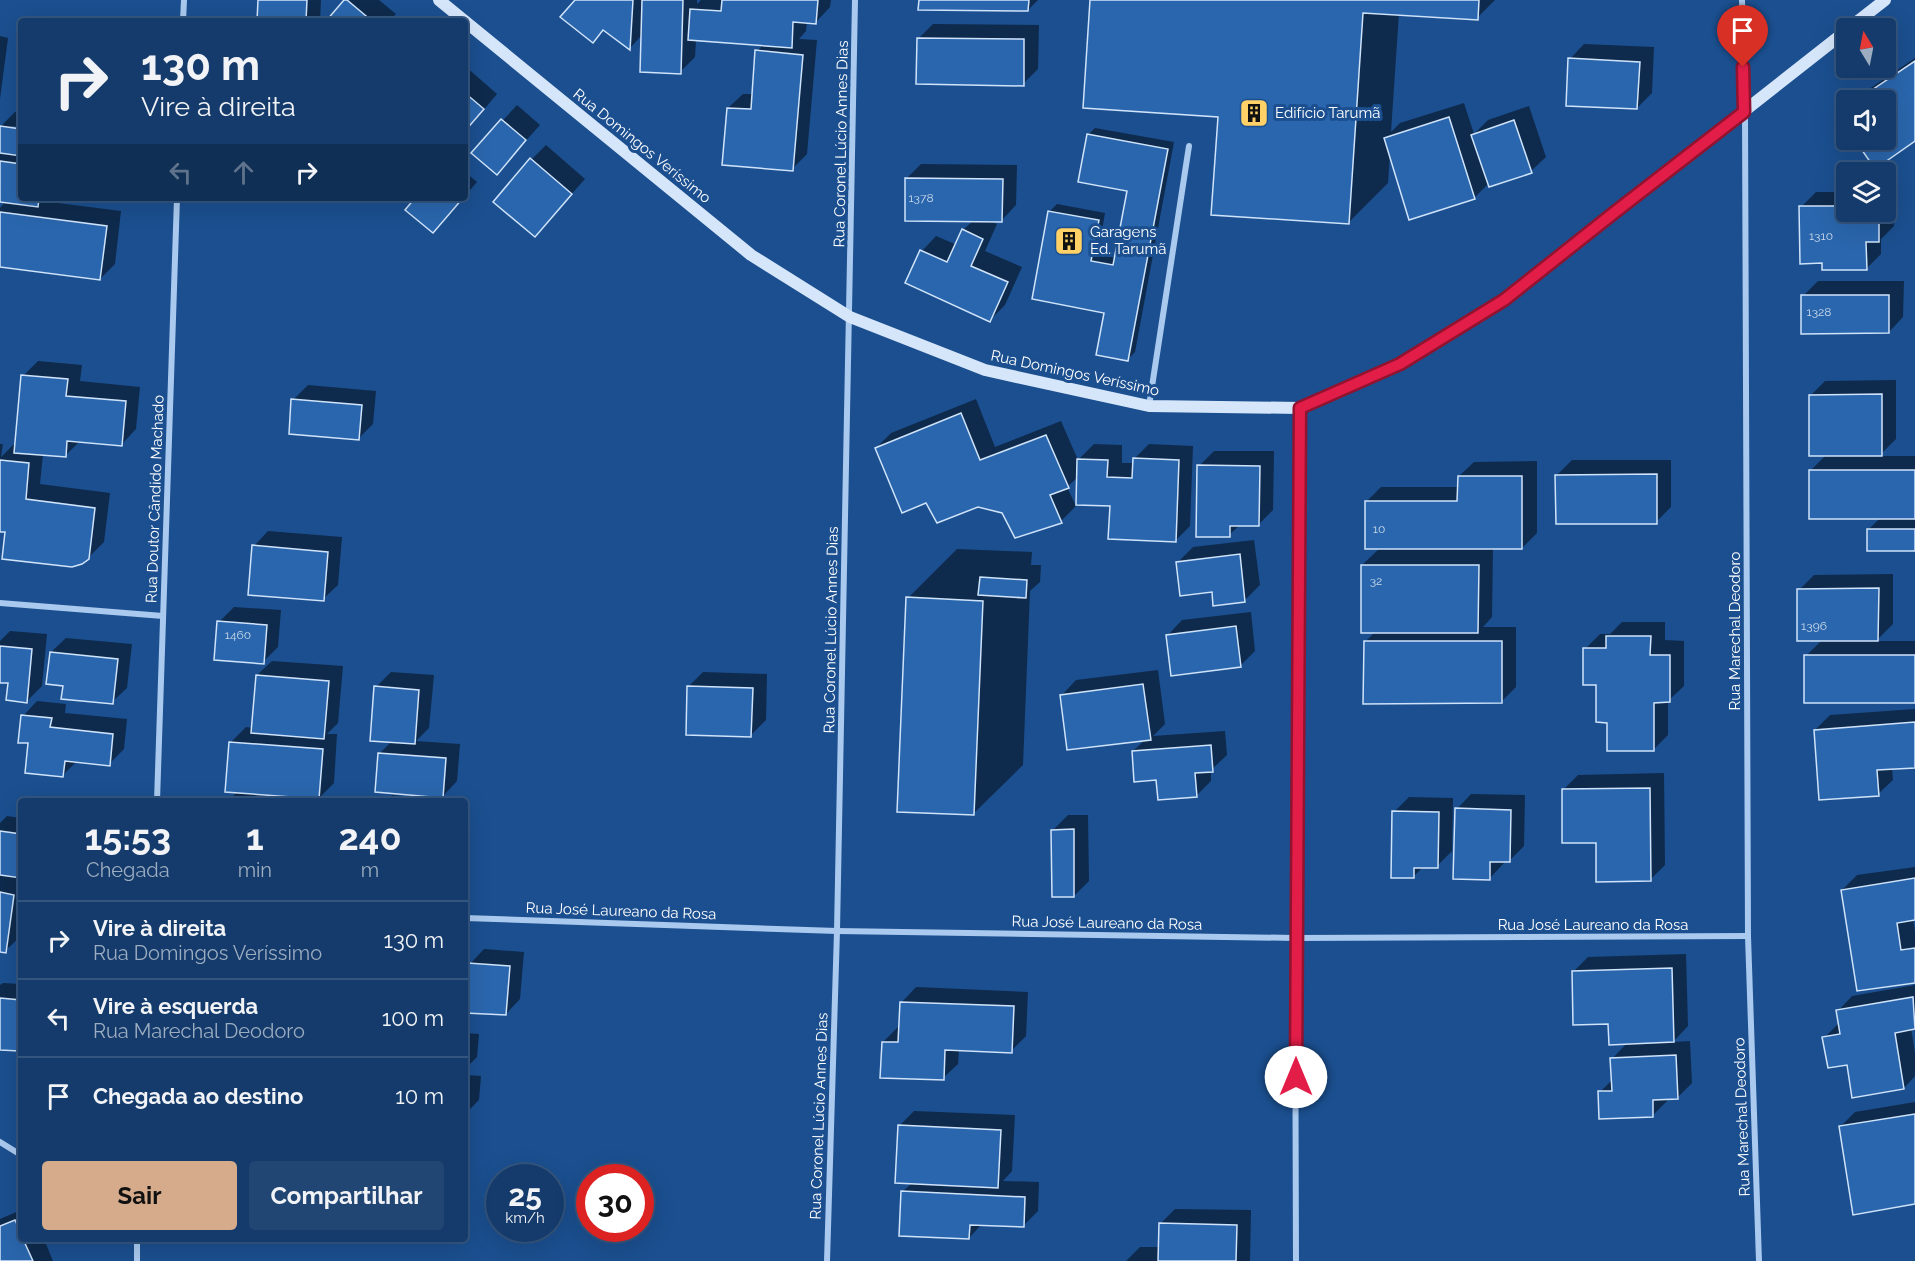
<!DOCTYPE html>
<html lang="pt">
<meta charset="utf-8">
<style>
:root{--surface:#143b6b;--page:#214673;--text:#f1f3f6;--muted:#9dadc1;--line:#33557e;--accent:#d6ab8b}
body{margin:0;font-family:Raleway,sans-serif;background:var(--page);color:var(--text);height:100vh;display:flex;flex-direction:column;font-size:22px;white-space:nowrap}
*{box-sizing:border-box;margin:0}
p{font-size:20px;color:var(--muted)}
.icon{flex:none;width:33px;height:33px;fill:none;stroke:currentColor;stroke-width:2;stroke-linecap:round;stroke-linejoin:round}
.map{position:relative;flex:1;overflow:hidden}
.details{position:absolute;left:18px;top:798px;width:450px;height:444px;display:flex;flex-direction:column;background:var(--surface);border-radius:6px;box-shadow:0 6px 24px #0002,0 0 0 2px var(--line)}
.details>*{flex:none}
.hud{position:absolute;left:18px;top:18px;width:450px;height:183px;border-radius:6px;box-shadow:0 6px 24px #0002,0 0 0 2px var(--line);background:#143b6b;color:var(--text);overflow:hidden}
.needle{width:39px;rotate:350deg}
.controls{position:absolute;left:1836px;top:18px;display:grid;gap:12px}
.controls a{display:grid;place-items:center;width:60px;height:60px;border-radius:6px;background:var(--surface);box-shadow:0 6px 24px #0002,0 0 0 2px var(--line);font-size:30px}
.speed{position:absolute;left:486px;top:1164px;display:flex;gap:12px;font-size:30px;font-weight:700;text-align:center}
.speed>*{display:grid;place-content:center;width:78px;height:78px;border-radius:50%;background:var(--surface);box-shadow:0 6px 24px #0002,0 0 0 2px var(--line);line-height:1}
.speed small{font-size:15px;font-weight:400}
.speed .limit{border:9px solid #d22;background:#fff;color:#111}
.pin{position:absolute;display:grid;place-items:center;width:51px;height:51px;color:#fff;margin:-62px -26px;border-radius:50% 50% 50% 0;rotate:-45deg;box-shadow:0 0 6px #0007}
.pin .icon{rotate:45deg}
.me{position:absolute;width:66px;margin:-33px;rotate:0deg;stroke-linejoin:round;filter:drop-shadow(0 0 4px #0008)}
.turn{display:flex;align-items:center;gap:21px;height:126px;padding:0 24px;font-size:27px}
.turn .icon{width:78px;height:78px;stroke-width:2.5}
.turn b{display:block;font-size:42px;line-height:51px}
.lanes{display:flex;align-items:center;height:57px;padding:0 24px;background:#0003;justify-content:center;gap:30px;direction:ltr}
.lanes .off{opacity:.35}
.eta{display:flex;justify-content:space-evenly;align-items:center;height:102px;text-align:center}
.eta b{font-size:36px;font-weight:700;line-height:42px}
.action{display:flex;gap:12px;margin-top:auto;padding:12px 24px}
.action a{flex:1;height:69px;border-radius:6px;background:var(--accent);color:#111;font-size:24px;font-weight:700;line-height:69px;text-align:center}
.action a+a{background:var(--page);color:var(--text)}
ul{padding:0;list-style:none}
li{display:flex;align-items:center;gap:18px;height:78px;padding:0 24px;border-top:2px solid var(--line)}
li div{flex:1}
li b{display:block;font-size:22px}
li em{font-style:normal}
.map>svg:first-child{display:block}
.shadow{fill:#0007}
.building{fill:#2a66ad;stroke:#cfe3fa;stroke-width:1.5}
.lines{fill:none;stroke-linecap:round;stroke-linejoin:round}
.street{stroke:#a9c9ee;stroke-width:6}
.secondary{stroke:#d6e6fa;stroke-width:12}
.route-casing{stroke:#92132f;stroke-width:15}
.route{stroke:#e11d48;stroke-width:10}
.labels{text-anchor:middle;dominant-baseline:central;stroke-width:6;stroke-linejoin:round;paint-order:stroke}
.number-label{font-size:12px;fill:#cad9ea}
.poi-label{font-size:15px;fill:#fff;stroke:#1b4f8f;text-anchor:start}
.street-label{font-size:15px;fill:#fff;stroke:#1b4f8f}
</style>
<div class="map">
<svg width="1915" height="1261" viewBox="0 0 1915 1261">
<rect width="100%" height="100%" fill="#1b4f8f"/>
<g class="shadow">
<path d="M259 0H321L320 21H259Z"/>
<path d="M346 0H379L396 14 389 21H328Z"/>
<path d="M577 0H697V4L701 0H831L830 7 816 22 807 21 806 31 799 39 817 40 807 154 792 169 728 108 743 94H753L757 51 764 44 696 40 695 57 680 72 642 35 630 48 604 29 592 41Z"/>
<path d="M920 0H1038L1028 10Z"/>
<path d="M1091 0H1495L1477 18 1399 13 1391 132 1400 123 1464 103 1474 134 1488 120 1529 106 1546 157 1531 171 1489 183 1474 198 1390 153 1388 183 1349 222 1220 115Z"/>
<path d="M933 24 1039 25 1038 69 1023 84 918 39Z"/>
<path d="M0 36 8 38 0 99Z"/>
<path d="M1584 44 1654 47 1652 93 1637 108 1570 59Z"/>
<path d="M1915 58V139L1875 166 1856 140H1886V100H1853Z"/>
<path d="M465 66 497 94 465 132Z"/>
<path d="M517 105 540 125 497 173 473 153Z"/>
<path d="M15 112H21V127L11 126V129L21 130V198H45L42 201 121 211 115 264 100 279 0 266V208L6 201H0V127Z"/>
<path d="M1095 128 1174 142 1135 352 1128 359 1105 312 1033 298 1050 211 1057 204 1105 213 1098 254 1116 258 1129 190 1088 135Z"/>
<path d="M546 145 585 179 535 235 531 160Z"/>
<path d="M921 164 1017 165 1016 205 1002 220H989L997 224 985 251 1022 267 1005 305 990 320 922 251 936 236 957 245 963 230 974 220 907 178Z"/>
<path d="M465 172 477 182 465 196Z"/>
<path d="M1816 192H1846V212H1886V192H1893L1894 226 1881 239V254L1866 269 1823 262 1801 207Z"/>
<path d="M1818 281H1904L1903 317 1889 332 1803 296Z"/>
<path d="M38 361 82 365 80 381 140 387 136 429 122 444 81 440 65 456 43 454 40 484 110 493 104 542 88 558 0 530V444H3L1 457 13 445 16 446 23 376Z"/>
<path d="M1896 380V439L1879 456H1915V550L1868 530 1881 517 1810 471 1827 454 1810 396 1825 381Z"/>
<path d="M308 385 376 391 373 424 359 438 293 400Z"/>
<path d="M976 399 995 447 1061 421 1078 460 1094 444 1122 445V463H1134V459L1149 444 1193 446 1190 526 1175 541 1112 505 1078 477 1067 487 1076 506 1061 521 1003 512 978 505 926 501 876 448 891 433Z"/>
<path d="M1214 451H1274L1273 510 1258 525H1240L1229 535 1199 466Z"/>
<path d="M1572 460H1671V507L1656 522 1557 475Z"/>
<path d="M1537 461V533L1522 548H1493L1492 617 1483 627H1516V687L1501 702 1365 642 1375 632 1362 565 1380 548 1366 502 1381 487H1459V476L1474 462Z"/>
<path d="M268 531 342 537 338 585 323 599 254 546Z"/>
<path d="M1254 540 1260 585 1245 600 1213 590 1178 562 1193 547Z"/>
<path d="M957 549 1032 552 1031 565H1041L1040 582 1030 591 1023 765 973 814 908 598Z"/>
<path d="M1893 574V624L1876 641H1915V701L1806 656 1823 639 1799 590 1814 575Z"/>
<path d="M234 607 281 610 278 647 263 662 219 622Z"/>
<path d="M1251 612 1255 651 1241 665 1168 635 1182 620Z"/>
<path d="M1622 622H1665V640L1684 641V686L1668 701V735L1653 750 1609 721 1585 649 1600 634H1610Z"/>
<path d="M10 631 47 634 42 686 27 701 10 682 0 681V641Z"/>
<path d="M66 638 132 644 127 688 112 702 64 685 51 652Z"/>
<path d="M272 661 343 666 338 723 327 734H337L334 783 319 798 329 799V801H228L238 791 231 742 246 727 253 728 257 675Z"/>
<path d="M1158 670 1165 724 1153 736 1225 731 1227 755 1211 770V781L1197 795 1158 779 1133 751 1145 740 1062 695 1076 680Z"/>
<path d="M391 672 434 675 429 728 416 741 460 744 457 781 443 796 379 754 392 741 376 687Z"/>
<path d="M703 672 767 674 766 720 751 735 689 686Z"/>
<path d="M37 701 66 704 65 713 127 719 124 749 109 764 77 761 63 775 29 742 23 716Z"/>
<path d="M1915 709V766L1892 768 1893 780 1878 794 1815 730 1830 715Z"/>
<path d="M1664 773 1665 865 1650 880 1598 841 1563 790 1578 775Z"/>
<path d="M1471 794 1525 795 1524 846 1509 861H1504V863L1490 878 1457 809Z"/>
<path d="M392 795 443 801H387Z"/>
<path d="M1409 797 1453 798 1452 851 1437 866H1424L1413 877 1394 812Z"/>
<path d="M1068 815H1088L1089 881 1074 896 1053 830Z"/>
<path d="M7 816 21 818V929L20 937 5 951H0V823Z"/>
<path d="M1915 867V919H1913L1915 932V981L1842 890 1857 875Z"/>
<path d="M484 949 524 952 520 999 506 1014 468 981 465 980V987V964H470Z"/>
<path d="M1686 954 1688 1026 1673 1042 1690 1041 1692 1083 1677 1098H1667L1668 1100 1653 1115 1600 1092 1613 1079 1612 1059 1628 1042 1609 1022 1573 972 1588 957Z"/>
<path d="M3 983 21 984V1047L18 1050 0 1048V985Z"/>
<path d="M1915 985V1028H1911L1915 1053V1076L1904 1088 1848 1063 1824 1038 1840 1022 1838 1011 1852 996Z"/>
<path d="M916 987 1028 992 1026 1036 1011 1051 959 1049 958 1064 943 1078 883 1042 898 1027 901 1028 902 1002Z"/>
<path d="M465 1033 479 1034 477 1057 465 1069Z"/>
<path d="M465 1075 481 1076 479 1100 465 1114Z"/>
<path d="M1915 1102V1203L1840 1127 1855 1112Z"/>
<path d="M914 1111 1015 1115 1012 1171 1003 1181 1039 1182 1038 1211 1023 1226 982 1224 969 1238 902 1192 912 1183 899 1126Z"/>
<path d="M1175 1209 1251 1210 1250 1261H1126L1140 1247H1160V1224Z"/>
<path d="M21 1210V1239H44L53 1261H0V1219Z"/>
</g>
<g class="building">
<path d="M258 0H307L306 21H257Z"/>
<path d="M344 0H347L372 21H326Z"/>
<path d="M575 0H633L630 50 603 30 593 43 560 17Z"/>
<path d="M642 0H683L681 74 640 72Z"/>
<path d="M722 0H818L816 24 793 22 792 48 688 40 690 9 721 11Z"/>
<path d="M919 0H1029L1028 11 918 10Z"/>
<path d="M1090 0H1479L1478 20 1363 13 1349 224 1211 215 1218 117 1083 108Z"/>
<path d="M917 38 1024 39V86L916 84Z"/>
<path d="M755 50 803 55 793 171 722 165 727 108 751 109Z"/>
<path d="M1568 58 1640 62 1637 109 1566 106Z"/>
<path d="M1915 61V141L1875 169 1855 140H1886V100H1857Z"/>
<path d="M465 93 484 109 465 131Z"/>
<path d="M1846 108V128L1837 114Z"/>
<path d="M1449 117 1475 199 1409 220 1384 138Z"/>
<path d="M501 119 526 140 497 175 471 153Z"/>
<path d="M1514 120 1532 173 1489 187 1471 135Z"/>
<path d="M0 126 21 129V156L0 153Z"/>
<path d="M1087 134 1168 149 1128 361 1096 355 1104 313 1032 299 1048 211 1099 220 1091 261 1113 265 1127 191 1078 182Z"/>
<path d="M530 158 572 194 535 237 493 202Z"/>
<path d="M0 161 21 164V198H39L38 207 0 202Z"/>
<path d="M905 178 1003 179 1002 222 905 221Z"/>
<path d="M415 198H463L433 233 405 210Z"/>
<path d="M1799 206H1846V212H1879V242H1866L1867 270H1822V263L1800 264Z"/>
<path d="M0 212 107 226 100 280 0 267Z"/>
<path d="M962 229 983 239 971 266 1008 282 990 322 905 283 920 250 947 262Z"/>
<path d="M1801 295H1889V333L1801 334Z"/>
<path d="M21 375 68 379 66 396 126 401 122 446 67 441 66 457 14 453Z"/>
<path d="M1882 394V456H1809V395Z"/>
<path d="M291 399 362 405 359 440 289 434Z"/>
<path d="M961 413 980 460 1046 435 1069 488 1050 495 1062 523 1015 538 1002 513 978 507 937 523 926 503 902 513 875 448Z"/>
<path d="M1133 458 1179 460 1176 542 1108 539 1110 506 1076 505 1077 459 1108 460 1107 477 1132 478Z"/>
<path d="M0 460 29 463 26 499 95 508 89 559 82 564 72 567 2 559 5 532H0Z"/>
<path d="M1197 465 1260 466 1259 526H1230V537H1196Z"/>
<rect x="1809" y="470" width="106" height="49"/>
<path d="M1657 474V524H1556L1555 475Z"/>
<path d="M1458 476H1522V549H1365V501H1457Z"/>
<rect x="1867" y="529" width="48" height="22"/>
<path d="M252 545 328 552 324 601 248 595Z"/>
<path d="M1240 554 1245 602 1213 606 1212 592 1180 596 1176 562Z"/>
<path d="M1361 565H1479L1478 633H1361Z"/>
<path d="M980 577 1027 580 1026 598 978 595Z"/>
<path d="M1879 588 1878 641H1797V589Z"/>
<path d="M906 597 983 601 974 815 897 812Z"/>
<path d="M217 621 267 625 264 664 214 660Z"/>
<path d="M1236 626 1241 667 1171 676 1166 635Z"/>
<path d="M1606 636H1651L1650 655H1670V702L1654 703V751H1607V723L1596 722V685H1583V648H1606Z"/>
<path d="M1364 641H1502V703L1363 704Z"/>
<path d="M0 646 32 649 27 703 6 700 8 683H0Z"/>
<path d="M50 652 118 659 113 704 61 699 63 686 46 684Z"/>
<rect x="1804" y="655" width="111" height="48"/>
<path d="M256 675 329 681 324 739 251 733Z"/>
<path d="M1143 684 1151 740 1067 750 1060 695Z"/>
<path d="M374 686 419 690 415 744 370 741Z"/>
<path d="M687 686 753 688 751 737 686 735Z"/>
<path d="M21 715 52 718 50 727 113 734 110 766 65 761 63 777 25 773 28 743H18Z"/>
<path d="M1915 722V768L1877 770 1879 796 1819 800 1814 730Z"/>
<path d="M229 742 323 749 319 799 225 792Z"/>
<path d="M1211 745 1213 772 1195 773 1197 797 1158 800 1156 780 1134 782 1132 751Z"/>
<path d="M378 753 446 758 443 798 375 792Z"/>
<path d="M1650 788 1651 881 1596 882V843H1562V789Z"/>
<path d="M1455 808 1511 810 1510 862H1490V880L1453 879Z"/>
<path d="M1392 811 1439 812 1438 868H1414V878H1391Z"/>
<path d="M1074 829V897H1052L1051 830Z"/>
<path d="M0 831 21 834V878L0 875Z"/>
<path d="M1915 878V920L1897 923 1901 950 1915 948V983L1857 991 1841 890Z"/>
<path d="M0 892 14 895 6 953 0 952Z"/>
<path d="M468 963 510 966 506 1015 465 1013Z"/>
<path d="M1672 968 1674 1042 1609 1045 1608 1024 1573 1025 1572 971Z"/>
<path d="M1913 997 1915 1029 1895 1033 1904 1089 1852 1098 1847 1065 1828 1068 1822 1037 1840 1034 1836 1010Z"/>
<path d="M0 998 21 1000 19 1051 0 1050Z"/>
<path d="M900 1002 1014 1006 1012 1053 945 1050 944 1080 880 1078 882 1042H898Z"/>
<path d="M1676 1055 1678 1099 1653 1100V1117L1599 1119 1598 1091H1612L1610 1058Z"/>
<path d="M1915 1114V1204L1853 1215 1839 1126Z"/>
<path d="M898 1125 1001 1130 998 1188 895 1183Z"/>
<path d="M901 1191 1025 1197 1024 1227 970 1225 969 1239 899 1236Z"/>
<path d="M15 1220 21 1233V1239H23L33 1261H0V1226Z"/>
<path d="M1159 1223 1237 1225 1236 1261H1158Z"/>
</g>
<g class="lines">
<g class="street">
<path d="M1742 0 1745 112 1748 936 1759 1261"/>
<path d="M183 21 184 0"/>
<path d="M1149 406 1189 146"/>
<path d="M0 603 163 616"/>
<path d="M157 801 177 198"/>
<path d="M465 918 837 931 1295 938 1748 936"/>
<path d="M0 1142 21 1155"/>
<path d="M137 1261V1239"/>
<path d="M827 1261 837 931 855 0"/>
<path d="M1296 1261 1295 938 1300 408"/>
</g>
<g class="secondary">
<path d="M439 0 751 255 850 317 985 370 1149 406 1300 408 1400 364 1504 300 1846 31"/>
<path d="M1849 28 1885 0"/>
</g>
</g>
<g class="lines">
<g class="route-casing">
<path id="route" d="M1296 1077 1300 408 1400 364 1504 300 1615 212 1744 112 1743 67"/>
</g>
<use href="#route" class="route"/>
</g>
<defs>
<g id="building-square" transform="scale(1.5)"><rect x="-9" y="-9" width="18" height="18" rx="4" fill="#ffd166" stroke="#1b4f8f"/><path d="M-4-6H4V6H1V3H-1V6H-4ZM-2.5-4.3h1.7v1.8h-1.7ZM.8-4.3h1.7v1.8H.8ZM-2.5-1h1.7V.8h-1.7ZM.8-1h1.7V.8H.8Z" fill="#111"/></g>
</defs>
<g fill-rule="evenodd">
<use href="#building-square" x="1254" y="113"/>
<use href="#building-square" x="1069" y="241"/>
</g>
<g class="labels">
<g class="number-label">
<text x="921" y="198">1378</text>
<text x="1821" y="236">1310</text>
<text x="1819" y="312">1328</text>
<text x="1379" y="529">10</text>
<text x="1376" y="581">32</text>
<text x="1814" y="626">1396</text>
<text x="238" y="635">1460</text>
</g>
<g class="poi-label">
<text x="1275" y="113">Edifício Tarumã</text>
<text x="1090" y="232">Garagens<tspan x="1090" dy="17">Ed. Tarumã</tspan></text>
</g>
<g class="street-label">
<text transform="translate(841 144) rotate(-89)">Rua Coronel Lúcio Annes Dias</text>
<text transform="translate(642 146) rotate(39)">Rua Domingos Veríssimo</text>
<text transform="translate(1075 373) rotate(12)">Rua Domingos Veríssimo</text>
<text transform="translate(155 499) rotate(-88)">Rua Doutor Cândido Machado</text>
<text transform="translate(831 630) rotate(-89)">Rua Coronel Lúcio Annes Dias</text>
<text transform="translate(1735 631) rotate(-90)">Rua Marechal Deodoro</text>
<text transform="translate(621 911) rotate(2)">Rua José Laureano da Rosa</text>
<text transform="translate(1107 923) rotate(1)">Rua José Laureano da Rosa</text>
<text x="1593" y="925">Rua José Laureano da Rosa</text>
<text transform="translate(819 1116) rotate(-88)">Rua Coronel Lúcio Annes Dias</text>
<text transform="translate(1742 1117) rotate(-92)">Rua Marechal Deodoro</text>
</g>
</g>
</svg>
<div class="controls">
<a><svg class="needle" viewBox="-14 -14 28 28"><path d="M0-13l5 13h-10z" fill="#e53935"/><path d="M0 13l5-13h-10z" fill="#9dadc1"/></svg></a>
<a><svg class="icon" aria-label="sound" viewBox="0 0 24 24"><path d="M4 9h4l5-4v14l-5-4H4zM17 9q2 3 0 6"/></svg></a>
<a><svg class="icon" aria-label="layers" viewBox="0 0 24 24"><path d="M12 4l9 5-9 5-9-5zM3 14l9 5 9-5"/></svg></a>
</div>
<div class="speed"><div>25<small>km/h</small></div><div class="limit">30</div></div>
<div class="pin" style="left:1743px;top:67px;background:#d93025"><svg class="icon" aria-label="arrive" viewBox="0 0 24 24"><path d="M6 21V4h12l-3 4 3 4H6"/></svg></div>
<svg class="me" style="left:1296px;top:1077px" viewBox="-20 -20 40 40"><circle r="19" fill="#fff"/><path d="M0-13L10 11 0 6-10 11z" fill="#e11d48"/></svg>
<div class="hud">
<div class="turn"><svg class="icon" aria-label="right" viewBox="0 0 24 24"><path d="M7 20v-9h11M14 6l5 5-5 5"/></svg><div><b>130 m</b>Vire à direita</div></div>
<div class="lanes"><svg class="icon off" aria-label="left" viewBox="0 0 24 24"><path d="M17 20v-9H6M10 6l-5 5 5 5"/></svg><svg class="icon off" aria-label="ahead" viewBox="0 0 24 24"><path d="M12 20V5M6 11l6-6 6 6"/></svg><svg class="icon" aria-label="right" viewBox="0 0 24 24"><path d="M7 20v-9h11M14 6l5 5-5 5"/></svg></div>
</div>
<section class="details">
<div class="eta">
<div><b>15:53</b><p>Chegada</p></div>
<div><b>1</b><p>min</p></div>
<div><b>240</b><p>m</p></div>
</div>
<ul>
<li><svg class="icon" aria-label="right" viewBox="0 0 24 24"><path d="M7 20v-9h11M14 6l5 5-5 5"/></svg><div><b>Vire à direita</b><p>Rua Domingos Veríssimo</p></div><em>130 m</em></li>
<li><svg class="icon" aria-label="left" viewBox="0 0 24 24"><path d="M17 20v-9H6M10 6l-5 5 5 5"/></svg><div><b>Vire à esquerda</b><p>Rua Marechal Deodoro</p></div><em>100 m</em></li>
<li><svg class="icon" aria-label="arrive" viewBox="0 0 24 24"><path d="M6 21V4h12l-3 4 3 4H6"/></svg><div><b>Chegada ao destino</b></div><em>10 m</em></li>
</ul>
<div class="action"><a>Sair</a><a>Compartilhar</a></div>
</section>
</div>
